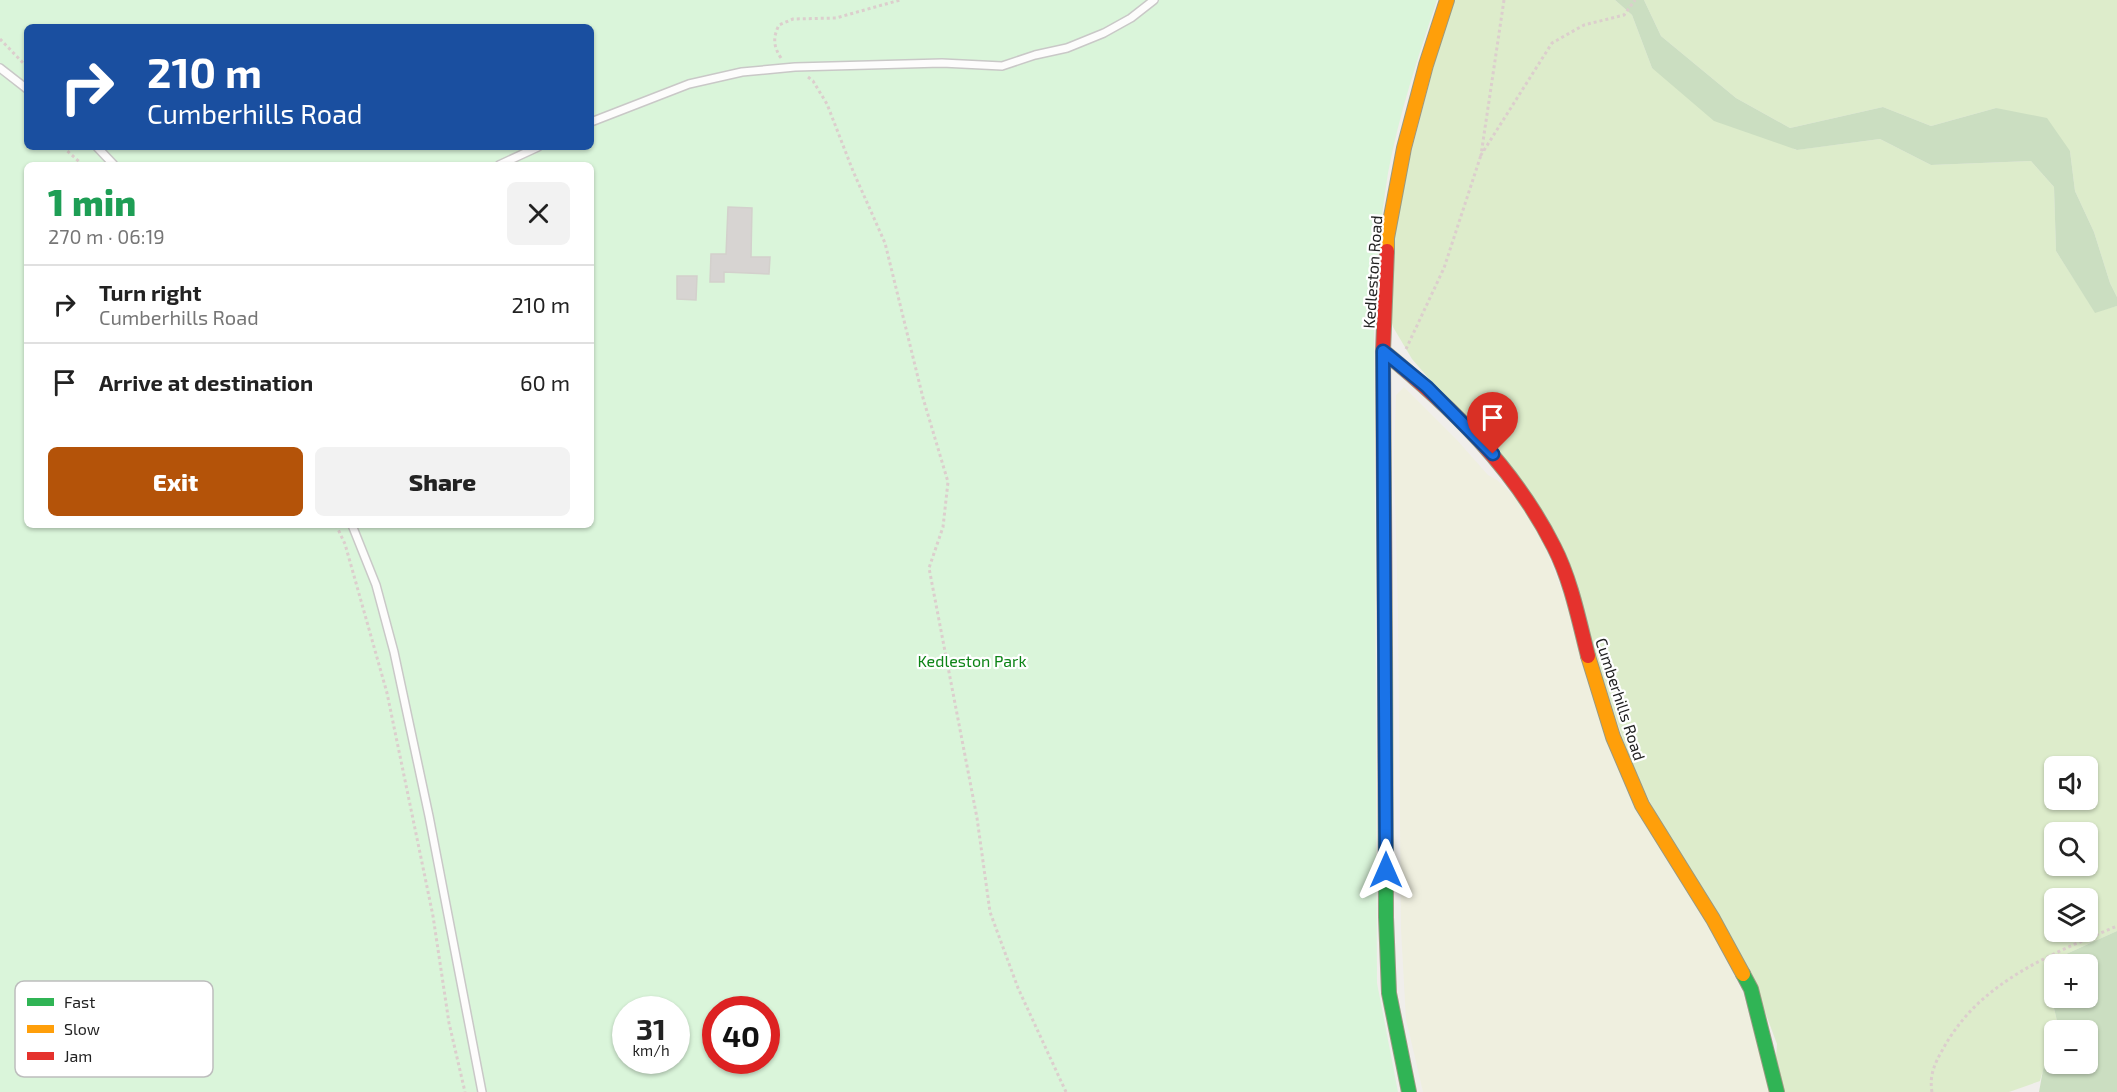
<!DOCTYPE html>
<meta charset="utf-8">
<style>
:root{--surface:#fff;--page:#f2f2f2;--text:#222;--muted:#767676;--line:#e0e0e0;--accent:#b45309}
body{margin:0;font-family:"Exo 2",sans-serif;background:var(--page);color:var(--text);height:100vh;display:flex;flex-direction:column;font-size:22px;white-space:nowrap}
*{box-sizing:border-box;margin:0}
p{font-size:20px;color:var(--muted)}
.icon{flex:none;width:33px;height:33px;fill:none;stroke:currentColor;stroke-width:2;stroke-linecap:round;stroke-linejoin:round}
.map{position:relative;flex:1;overflow:hidden}
.panel{position:absolute;left:24px;top:162px;width:570px;height:366px;display:flex;flex-direction:column;background:var(--surface);border-radius:9px;box-shadow:0 2px 4px #0004}
.panel>*{flex:none}
.guide{position:absolute;left:24px;top:24px;width:570px;height:126px;border-radius:9px;box-shadow:0 2px 4px #0004;background:#1a4fa0;color:#fff;overflow:hidden}
.tools{position:absolute;left:2044px;top:756px;display:grid;gap:12px}
.tools a{display:grid;place-items:center;width:54px;height:54px;border-radius:9px;background:var(--surface);box-shadow:0 2px 4px #0004;font-size:30px}
.speed{position:absolute;left:612px;top:996px;display:flex;gap:12px;font-size:30px;font-weight:700;text-align:center}
.speed>*{display:grid;place-content:center;width:78px;height:78px;border-radius:50%;background:var(--surface);box-shadow:0 2px 4px #0004;line-height:1}
.speed small{font-size:15px;font-weight:400}
.speed .limit{border:9px solid #d22;background:#fff;color:#111}
.pin{position:absolute;display:grid;place-items:center;width:51px;height:51px;color:#fff;margin:-62px -26px;border-radius:50% 50% 50% 0;rotate:-45deg;box-shadow:0 0 6px #0007}
.pin .icon{rotate:45deg}
.me{position:absolute;width:66px;margin:-33px;rotate:0deg;stroke-linejoin:round;filter:drop-shadow(0 0 4px #0008)}
.turn{display:flex;align-items:center;gap:21px;height:126px;padding:0 24px;font-size:27px}
.turn .icon{width:78px;height:78px;stroke-width:2.5}
.turn b{display:block;font-size:42px;line-height:51px}
.round{display:grid;place-items:center;flex:none;width:63px;height:63px;border-radius:9px;background:var(--page)}
.head{display:flex;align-items:center;justify-content:space-between;height:102px;padding:0 24px}
h1{font-size:36px;font-weight:800;line-height:45px;color:#1e9e55}
.primary-button{display:flex;gap:12px;margin-top:auto;padding:12px 24px}
.primary-button a{flex:1;height:69px;border-radius:9px;background:var(--accent);color:#fff;font-size:24px;font-weight:800;line-height:69px;text-align:center}
.primary-button a+a{background:var(--page);color:var(--text)}
ul{padding:0;list-style:none}
li{display:flex;align-items:center;gap:18px;height:78px;padding:0 24px;border-top:2px solid var(--line)}
li div{flex:1}
li b{display:block;font-size:22px}
li em{font-style:normal}
.map>svg:first-child{display:block}
.farmland{fill:#efefdf}
.grass{fill:#ddeccb;fill-rule:evenodd}
.forest{fill:#cbdec1;fill-rule:evenodd}
.park{fill:#daf5da;fill-rule:evenodd}
.building{fill:#d7d4d2;stroke:#d3d0cc;stroke-width:1.5}
.lines{fill:none;stroke-linecap:round;stroke-linejoin:round}
.lane-casing{stroke:#c9c8c7;stroke-width:10}
.fast-casing{stroke:#999a82;stroke-width:16}
.slow-casing{stroke:#999a82;stroke-width:16}
.jam-casing{stroke:#999a82;stroke-width:16}
.path{stroke:#dccecd;stroke-width:3;stroke-dasharray:3 3;stroke-linecap:butt}
.lane{stroke:#fdfcfc;stroke-width:7}
.fast{stroke:#30b455;stroke-width:14}
.slow{stroke:#ff9f0a;stroke-width:14}
.jam{stroke:#e5322d;stroke-width:14}
.route-casing{stroke:#114b97;stroke-width:15}
.route{stroke:#1a73e8;stroke-width:10}
.labels{text-anchor:middle;dominant-baseline:central;stroke-width:4.5;stroke-linejoin:round;paint-order:stroke}
.street-label{font-size:16px;fill:#222;stroke:#fff}
.park-label{font-size:16px;fill:#0c8416;stroke:#fff}
.key{fill:#fff;stroke:#bdbdbd;stroke-width:1.5}
.key-label{font-size:16px;fill:#222}
</style>
<div class="map">
<svg width="2117" height="1092" viewBox="0 0 2117 1092">
<rect width="100%" height="100%" fill="#f0eeeb"/>
<path class="farmland" d="M1404 387 1457 440 1488 475 1497 480 1522 504 1543 542 1565 598 1744 997 1770 1092H1423L1406 1019 1401 930 1398 612 1394 459 1396 395Z"/>
<g class="grass">
<path d="M1451 0H1615L1632 15 1652 68 1796 150 1880 139 1931 165 2031 161 2054 187 2056 251 2095 312 2117 306V931L2044 964 2059 1030H2055C2055 1047 2044 1064 2040 1081L2009 1092H1784L1776 1058 1777 1044 1758 993 1655 812 1631 763 1557 542 1438 389 1412 359 1393 327 1388 307 1395 215ZM2055 766H2088V800H2055ZM2055 832H2088V866H2055ZM2055 898H2088V932H2055Z"/>
<path d="M1644 0H2117V297L2110 283 2094 232 2075 191 2070 151 1996 108 1931 126 1883 107 1790 128 1736 98 1661 36Z"/>
</g>
<g class="forest">
<path d="M1615 0H1644L1661 36 1736 98 1790 128 1883 107 1931 126 1996 108 2047 118 2070 151 2075 191 2094 232 2110 283 2117 297V306L2095 313 2056 251 2054 187 2031 161 1931 165 1880 139 1797 150 1714 121 1652 68 1632 15Z"/>
<path d="M2117 931V1092H2039L2043 1070 2055 1041V1064H2088V1030H2059L2044 964ZM2088 964V998H2055V964Z"/>
</g>
<path class="park" d="M0 0H1437C1418 57 1399 114 1388 173 1381 216 1377 259 1374 302L1377 983 1398 1092H0ZM27 27H591V147H27ZM27 165H591V525H27ZM626 1010H676V1060H626ZM716 1010H766V1060H716Z"/>
<g class="building">
<path d="M728 207 752 208 751 257H770L769 274 724 272V282H710L711 254H726Z"/>
<path d="M677 276H697L696 300 677 299Z"/>
</g>
<g class="lines">
<g class="lane-casing">
<g id="lane">
<path d="M0 68 27 89"/>
<path d="M591 122 689 84 742 72 795 67 942 63 1002 66 1035 55 1067 48 1104 33 1131 18 1154 0"/>
<path d="M97 147 114 165"/>
<path d="M499 165 538 147"/>
<path d="M352 525 376 585 394 652 429 816 482 1092"/>
</g>
</g>
<g class="fast-casing">
<g id="fast">
<path d="M1385 650 1386 917 1389 993 1409 1092"/>
<path d="M1743 974 1751 989 1777 1092"/>
</g>
</g>
<g class="slow-casing">
<g id="slow">
<path d="M1387 251V238L1404 148 1426 65 1447 0"/>
<path d="M1588 656 1613 737 1642 805 1713 919 1743 974"/>
</g>
</g>
<g class="jam-casing">
<g id="jam">
<path d="M1383 351C1451 407 1514 467 1554 547 1571 580 1579 621 1588 656"/>
<path d="M1385 650 1383 351 1387 251"/>
</g>
</g>
<g class="path">
<path d="M1504 0 1481 155 1552 43 1584 25 1624 15 1635 0"/>
<path d="M0 39 26 66 27 72"/>
<path d="M781 58C773 46 773 37 779 25L793 19 836 18 900 0"/>
<path d="M808 77 813 81 827 104 853 171 885 243 923 398 948 482 943 527 929 568 977 818 990 912 1018 988 1066 1092"/>
<path d="M63 147 83 165"/>
<path d="M1406 349 1444 268 1481 155"/>
<path d="M336 525 345 544 387 693 433 916 449 1023 465 1092"/>
<path d="M1932 1092C1929 1075 1935 1063 1943 1049 1980 981 2050 955 2117 926"/>
</g>
<use href="#lane" class="lane"/>
<use href="#fast" class="fast"/>
<use href="#slow" class="slow"/>
<use href="#jam" class="jam"/>
</g>
<g class="lines">
<g class="route-casing">
<path id="route" d="M1386 870 1383 351 1427 387 1493 454"/>
</g>
<use href="#route" class="route"/>
</g>
<g class="labels">
<g class="street-label">
<text transform="translate(1372 272) rotate(-86)">Kedleston Road</text>
<text transform="translate(1621 699) rotate(72)">Cumberhills Road</text>
</g>
<g class="park-label">
<text x="972" y="660">Kedleston Park</text>
</g>
</g>
<rect x="15" y="981" width="198" height="96" rx="9" class="key"/>
<rect x="27" y="998" width="27" height="8" fill="#30b455"/>
<rect x="27" y="1025" width="27" height="8" fill="#ff9f0a"/>
<rect x="27" y="1052" width="27" height="8" fill="#e5322d"/>
<g class="key-label">
<text x="64" y="1008">Fast</text>
<text x="64" y="1035">Slow</text>
<text x="64" y="1062">Jam</text>
</g>
</svg>
<div class="tools">
<a><svg class="icon" aria-label="sound" viewBox="0 0 24 24"><path d="M4 9h4l5-4v14l-5-4H4zM17 9q2 3 0 6"/></svg></a>
<a><svg class="icon" aria-label="search" viewBox="0 0 24 24"><circle cx="10" cy="10" r="6"/><path d="M15 15l6 6"/></svg></a>
<a><svg class="icon" aria-label="layers" viewBox="0 0 24 24"><path d="M12 4l9 5-9 5-9-5zM3 14l9 5 9-5"/></svg></a>
<a>+</a>
<a>−</a>
</div>
<div class="speed"><div>31<small>km/h</small></div><div class="limit">40</div></div>
<div class="pin" style="left:1493px;top:454px;background:#d93025"><svg class="icon" aria-label="arrive" viewBox="0 0 24 24"><path d="M6 21V4h12l-3 4 3 4H6"/></svg></div>
<svg class="me" style="left:1386px;top:870px" viewBox="-20 -20 40 40"><path d="M0-17L14 15 0 8-14 15z" fill="#1a73e8" stroke="#fff" stroke-width="4"/></svg>
<div class="guide">
<div class="turn"><svg class="icon" aria-label="right" viewBox="0 0 24 24"><path d="M7 20v-9h11M14 6l5 5-5 5"/></svg><div><b>210 m</b>Cumberhills Road</div></div>
</div>
<section class="panel">
<div class="head"><div><h1>1 min</h1><p>270 m · 06:19</p></div><a class="round"><svg class="icon" aria-label="close" viewBox="0 0 24 24"><path d="M6 6l12 12M18 6L6 18"/></svg></a></div>
<ul>
<li><svg class="icon" aria-label="right" viewBox="0 0 24 24"><path d="M7 20v-9h11M14 6l5 5-5 5"/></svg><div><b>Turn right</b><p>Cumberhills Road</p></div><em>210 m</em></li>
<li><svg class="icon" aria-label="arrive" viewBox="0 0 24 24"><path d="M6 21V4h12l-3 4 3 4H6"/></svg><div><b>Arrive at destination</b></div><em>60 m</em></li>
</ul>
<div class="primary-button"><a>Exit</a><a>Share</a></div>
</section>
</div>
